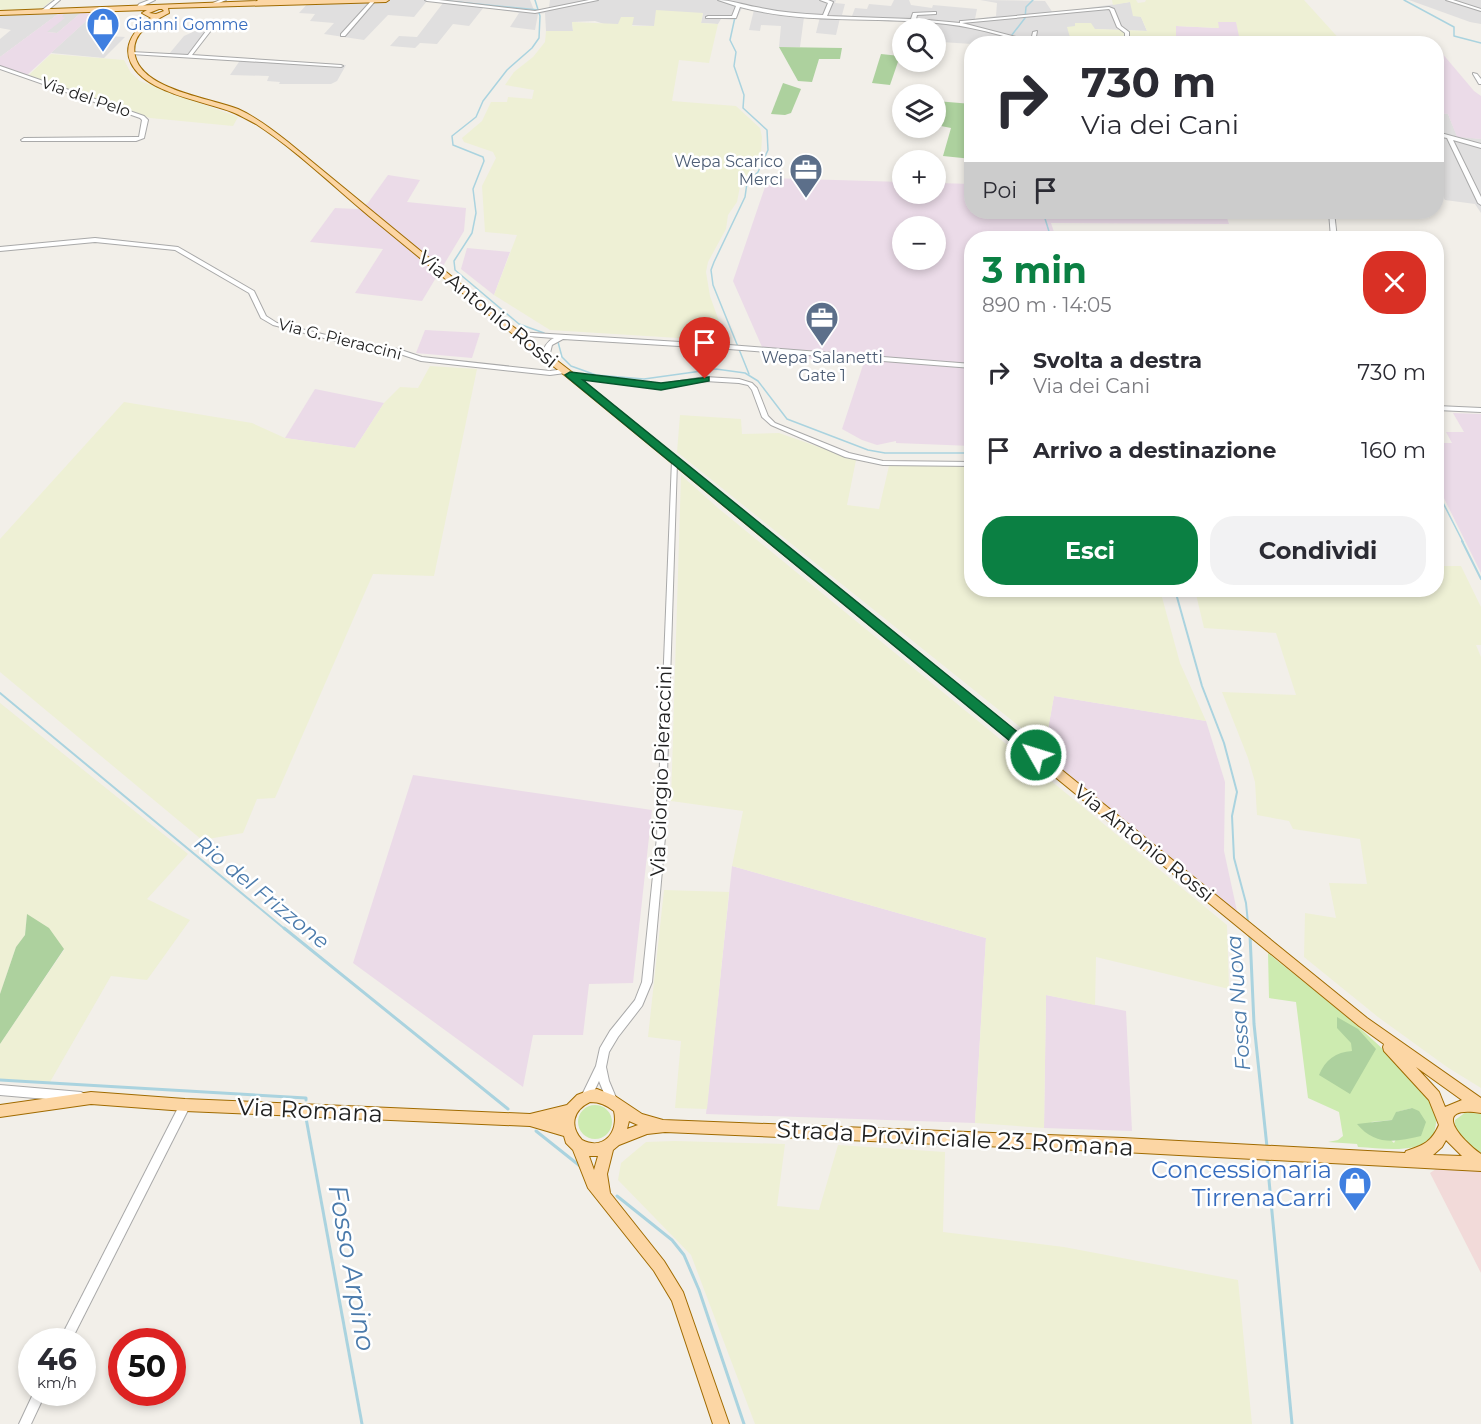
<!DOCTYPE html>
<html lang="it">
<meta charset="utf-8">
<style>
:root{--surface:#fff;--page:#f2f2f3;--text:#2b2b33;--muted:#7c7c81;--accent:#0b8043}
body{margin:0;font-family:Montserrat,sans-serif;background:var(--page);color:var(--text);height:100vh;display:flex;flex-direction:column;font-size:22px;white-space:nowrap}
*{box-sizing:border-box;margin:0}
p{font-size:20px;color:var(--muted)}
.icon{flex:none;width:33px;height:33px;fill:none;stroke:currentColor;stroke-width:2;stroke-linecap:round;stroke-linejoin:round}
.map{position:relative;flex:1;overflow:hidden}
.panel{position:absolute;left:964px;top:231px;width:480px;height:366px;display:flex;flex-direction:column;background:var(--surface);border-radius:24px;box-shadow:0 3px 9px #0003}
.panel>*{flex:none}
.banner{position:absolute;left:964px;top:36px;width:480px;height:183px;border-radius:24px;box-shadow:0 3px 9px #0003;background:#fff;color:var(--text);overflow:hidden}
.controls{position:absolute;left:892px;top:18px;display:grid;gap:12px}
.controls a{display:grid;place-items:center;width:54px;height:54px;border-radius:50%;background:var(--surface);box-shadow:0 3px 9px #0003;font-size:30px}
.speed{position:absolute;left:18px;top:1328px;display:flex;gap:12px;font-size:30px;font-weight:700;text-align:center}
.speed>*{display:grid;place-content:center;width:78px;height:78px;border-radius:50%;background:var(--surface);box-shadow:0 3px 9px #0003;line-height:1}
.speed small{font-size:15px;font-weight:400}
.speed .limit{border:9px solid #d22;background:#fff;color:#111}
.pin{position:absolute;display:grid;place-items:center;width:51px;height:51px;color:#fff;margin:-62px -26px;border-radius:50% 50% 50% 0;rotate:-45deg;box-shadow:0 0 6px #0007}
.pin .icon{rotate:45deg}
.me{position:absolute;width:66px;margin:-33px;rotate:309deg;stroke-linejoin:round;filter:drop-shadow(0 0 4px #0008)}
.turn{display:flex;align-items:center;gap:21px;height:126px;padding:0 18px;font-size:27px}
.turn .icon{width:78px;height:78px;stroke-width:2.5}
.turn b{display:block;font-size:42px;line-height:51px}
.then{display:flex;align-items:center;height:57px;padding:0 18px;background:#0003;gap:12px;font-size:22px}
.round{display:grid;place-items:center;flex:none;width:63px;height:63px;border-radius:24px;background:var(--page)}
.overview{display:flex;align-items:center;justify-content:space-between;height:102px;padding:0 18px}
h1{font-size:36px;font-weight:700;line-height:45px;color:var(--accent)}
.button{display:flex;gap:12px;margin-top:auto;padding:12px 18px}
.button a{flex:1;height:69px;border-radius:24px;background:var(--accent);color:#fff;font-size:24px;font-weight:700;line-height:69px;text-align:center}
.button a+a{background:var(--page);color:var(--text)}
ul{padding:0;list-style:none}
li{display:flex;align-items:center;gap:18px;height:78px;padding:0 18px}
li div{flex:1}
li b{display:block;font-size:22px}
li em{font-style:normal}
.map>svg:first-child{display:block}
.residential{fill:#e0dfdf}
.commercial{fill:#f2dad9}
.industrial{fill:#ebdbe8;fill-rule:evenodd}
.farmland{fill:#eef0d5}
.grass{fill:#cdebb0;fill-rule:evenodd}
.forest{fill:#add19e}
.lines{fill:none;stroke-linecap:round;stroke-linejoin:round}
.stream-far2{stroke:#aad3df;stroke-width:1.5}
.stream-far1{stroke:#aad3df;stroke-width:2}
.stream{stroke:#aad3df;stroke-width:3}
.minor-casing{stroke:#a9a9a9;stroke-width:2}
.major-casing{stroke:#a06b00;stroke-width:2}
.minor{fill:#fff;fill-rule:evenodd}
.major{fill:#fcd6a4;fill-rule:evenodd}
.route{fill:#0b8043;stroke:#07532c;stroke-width:1.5}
.labels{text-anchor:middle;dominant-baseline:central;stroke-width:5;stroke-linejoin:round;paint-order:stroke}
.far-shop-label{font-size:16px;fill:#366cbe;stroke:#fff;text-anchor:start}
.far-street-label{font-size:16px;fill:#222;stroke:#fff}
.far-service-label{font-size:16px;fill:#4e5e75;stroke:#fff;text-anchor:end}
.street-label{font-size:20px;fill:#222;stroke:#fff}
.water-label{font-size:21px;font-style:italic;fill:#4a7aab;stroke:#fff}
.near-street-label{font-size:24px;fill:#222;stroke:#fff}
.near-shop-label{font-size:24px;fill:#366cbe;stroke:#fff;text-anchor:end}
.near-water-label{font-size:26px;font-style:italic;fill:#4a7aab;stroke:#fff}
</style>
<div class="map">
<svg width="1481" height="1424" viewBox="0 0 1481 1424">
<rect width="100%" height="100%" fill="#f2efe9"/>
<g class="residential">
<path d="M343 0H530L534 10 549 8 550 0H836L835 3 845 4 842 15 852 16 855 8 867 9 869 4 891 6 894 0H909L911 5 932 8 933 5 977 9 975 19 996 16 997 3 980 0 1045 1 1053 13 1130 2 1141 17 1147 31 1094 29 1100 41 1126 43 972 44 941 42 938 26 912 28 911 22 840 18 836 35 816 33 820 17H804L800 47H779L781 26 761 25 760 31 749 30 754 10 742 8 736 20 721 19 718 24 701 23 703 13 656 22 654 26 604 24 595 21 572 22 573 31H546L545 13 538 14 535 30 510 27 519 13 484 7 469 26 453 24 437 44 420 43 415 48 390 46 399 36 417 37 443 3 427 1 414 17 388 15 364 40 324 34 334 23 310 21 315 14 299 13 310 1Z"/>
<path d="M1409 0H1481V24L1470 22Z"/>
<path d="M114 10 99 23 103 25 94 35 125 37 104 58 51 53 97 11Z"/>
<path d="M83 11 57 33 46 32 61 17 58 14 0 57V39L11 30 0 28V14Z"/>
<path d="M195 31H205L188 55 169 54 184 36Z"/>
<path d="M241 59 292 64 346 65 337 81 331 84H279L280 82 267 81 269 76 230 75Z"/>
<path d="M1437 113 1448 114 1457 136 1481 139V213L1475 204 1445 200 1440 191H1437Z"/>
</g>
<path class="commercial" d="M1436 1169 1481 1171V1273L1430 1173Z"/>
<g class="industrial">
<path d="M83 11H97L27 75 0 66V57L58 14H64L62 17 65 18 47 32 57 33Z"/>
<path d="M1217 22H1236L1252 43H1176V26L1218 28Z"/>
<path d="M1437 52H1441L1474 91 1481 96V139L1457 137 1448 114 1437 113Z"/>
<path d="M388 175 420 180 407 202 466 208 464 231 422 301 355 293 383 249 310 242 335 208 357 209 368 203Z"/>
<path d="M768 178 903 182V194H936V183L972 184V212H1225L1229 224 1051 223 1056 238H972V446L896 443V441L877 445 862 440 842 429 864 362 766 356 733 281ZM903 226H936V260H903Z"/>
<path d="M467 248 510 252 494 295 461 269Z"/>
<path d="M425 330 480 333 472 358 416 353Z"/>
<path d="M315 389 384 403 355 448 285 438Z"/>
<path d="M1453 413 1481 414V573L1437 484V443H1452L1446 432H1464Z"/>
<path d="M1054 696 1206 721 1225 782 1224 851 1237 911 1043 755Z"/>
<path d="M413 775 652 810 633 983 589 984 583 1035H533L523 1087 353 963Z"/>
<path d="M732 866 986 938 975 1123 706 1114Z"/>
<path d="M1046 995 1126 1011 1132 1131 1044 1128Z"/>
</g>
<g class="farmland">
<path d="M0 0H52L40 10 0 11Z"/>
<path d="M1112 0H1136L1138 3 1145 2 1146 0H1304L1343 43H1252L1240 41 1236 22H1218L1219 28 1176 26V44L1071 41 1067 27 1075 26V23H1091L1095 29 1147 31 1141 17 1133 16 1130 2 1113 5Z"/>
<path d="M656 10 703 13 701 23 718 24 709 63 679 60 672 101 736 106 760 128 762 137 761 154 749 175 741 181 737 202 728 215 726 229 708 262 706 272 710 296 726 341 550 330 494 295 517 235 485 232 482 186 496 158 493 152 464 142 462 138 482 121 491 102H507L508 97 532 99 534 90 505 85 514 72 533 57 545 42 546 31H573L572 22 618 24 621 17H634L632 26H654Z"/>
<path d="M51 54 124 60 131 73 140 81 238 117 233 126 150 118 29 75Z"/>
<path d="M430 366 477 369 434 576 373 574 275 798 257 799 243 833 202 840 0 672V539L124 402 252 423 285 438 355 448 384 403 400 387 418 388Z"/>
<path d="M680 415 741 419 742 434 779 433 856 460 847 505 879 509 889 466 972 465V590H1160L1180 663 1206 721 1054 696 1045 747 677 452Z"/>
<path d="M681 475 718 508 1227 925 1229 989 1096 957 1095 1005 1046 995 1044 1128 975 1123 986 938 732 866 743 811 671 801Z"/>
<path d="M1437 566H1461L1481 607V645H1476L1481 657V1088L1447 1067 1378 1017 1304 957 1305 913 1336 918 1329 883 1367 884 1360 839 1293 829 1289 821 1257 815 1255 782 1248 758 1222 692 1296 695 1276 633 1204 628 1195 590H1437Z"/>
<path d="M0 703 188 854 147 899 190 920 147 980 111 976 50 1082 0 1079V1044L64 950 27 915 25 935 16 947 0 994Z"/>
<path d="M664 890 729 892 707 1109 675 1108 681 1041 648 1037Z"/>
<path d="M675 1141 785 1144 777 1206 819 1210 838 1145 945 1152 943 1232 1064 1247 1238 1280 1252 1424H755L691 1255 618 1180 621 1163 646 1142Z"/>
</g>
<g class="grass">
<path d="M1268 953C1303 982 1430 1077 1436 1117 1437 1124 1434 1133 1432 1139 1412 1154 1382 1148 1358 1147L1357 1144 1328 1142 1338 1140 1343 1136 1339 1112 1308 1098 1296 1002 1269 998ZM1412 1108 1394 1143 1371 1122 1393 1120 1397 1112Z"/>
<circle cx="595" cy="1122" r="17"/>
<path d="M1466 1112 1481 1114V1153C1468 1146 1454 1137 1455 1120Z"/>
</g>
<g class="forest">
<path d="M779 47 842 48 840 59H819L812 82 798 81Z"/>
<path d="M881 54 900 56 890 85 872 83Z"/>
<path d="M783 83 801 89 791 113 785 115 771 114Z"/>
<path d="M936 101 972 104 970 127H972V159L943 156 951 128 936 125Z"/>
<path d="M27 914 49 928 64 949 0 1044V994L16 947 25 935Z"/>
<path d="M1337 1017 1358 1029 1376 1049 1350 1094 1319 1075C1325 1060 1336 1052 1352 1051L1351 1043 1337 1028Z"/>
<path d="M1412 1108 1419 1111 1426 1122 1421 1136C1396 1142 1375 1146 1357 1124L1392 1120 1396 1112Z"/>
</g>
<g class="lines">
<g class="stream-far2">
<path d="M437 0 539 10"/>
<path d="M535 0 540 16 539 38 532 48 507 70 483 101 476 117 452 136 453 145 483 157 484 161 473 189 476 213 472 233 454 261 455 270 519 324 544 333"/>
<path d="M1404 0 1454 27V36L1481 43"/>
<path d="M735 17 730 40 736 52 734 66 744 95 743 108 767 130 768 150 758 172 747 183 745 197 714 262 711 270 713 285 749 374"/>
<path d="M1005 44 1025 18 1026 7 1033 0"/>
<path d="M1043 212 1051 238"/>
<path d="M558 342 562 357 571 366 596 375 644 379 716 369 745 373 758 381 787 419 868 450 885 453H972"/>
<path d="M1437 491 1463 542"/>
</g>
<g class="stream-far1">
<path d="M1462 541 1481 579"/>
<path d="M1175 590 1202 686 1224 743 1237 792 1232 816 1234 858 1246 903 1248 923"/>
<path d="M0 693 286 930"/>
</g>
<g class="stream">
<path d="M284 928 508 1109"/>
<path d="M1250 935 1254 1024 1267 1147"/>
<path d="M0 1080 306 1098V1100"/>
<path d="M306 1118 362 1424"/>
<path d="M536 1131 580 1166"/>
<path d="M1267 1159 1292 1424"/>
<path d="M617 1196 672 1240 684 1255 699 1290 744 1424"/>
</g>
<g class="minor-casing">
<g id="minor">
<path d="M55 0H60L46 12H42V10Z"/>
<path d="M149 0H155L143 6 140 9 136 8 139 4Z"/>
<path d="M220 0H226L212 6 208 5Z"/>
<path d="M372 0H376L345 36H341V34Z"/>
<path d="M425 0H439L535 11 589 0H598L535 13 427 1Z"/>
<path d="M718 0C731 0 743 5 756 7 778 12 800 14 823 15L828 3 820 0H828L833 2 827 16 911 19 913 13 934 12H936V14L917 15 916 19 960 23V21H962L1109 7 1114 9 1121 26 1129 32V44H1125V33L1117 27 1110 10 1109 9 962 23 1031 41 1033 32 1037 31 1035 42 1040 44C1026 44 1013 39 1000 35 982 30 964 26 946 24 877 16 807 25 740 7L736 18H706V17L708 16H732L736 6Z"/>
<path d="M1446 0H1453L1481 9V11Z"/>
<path d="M212 23 216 24 192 55 341 65 343 66 341 67 131 54 129 53 131 52 188 55Z"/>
<rect x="1044" y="40" width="4" height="4"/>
<path d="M1057 40H1061V44H1056Z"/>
<path d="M1072 43 1081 44H1070Z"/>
<path d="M0 66 144 116 148 120 144 138 136 141H22L21 140 24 138 136 137H139L142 120 140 118 0 69Z"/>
<path d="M1473 73 1477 74 1481 79V84H1479L1473 74Z"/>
<path d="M1437 132 1481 144V148L1453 140 1481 197V205L1478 203 1447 138 1437 136Z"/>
<path d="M1329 212H1334L1337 238H1331Z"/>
<path d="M95 238 178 247 254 291 266 316 277 323 367 345 398 349 422 357 550 371 565 369 568 371 565 373 550 375 421 361 397 353 367 349 273 325 261 318 249 293 175 250 95 242 0 251V247Z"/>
<path d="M517 332 729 345 972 364V368L729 349 563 339 552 345 549 357 546 359 543 357C543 348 546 342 554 338L515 335 514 334Z"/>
<path d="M570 373 661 384 705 377 739 379 752 383 757 388 768 416 775 423 849 453 883 461 972 462V466L883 465 845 457 771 425 762 417 752 390 748 385 739 383 705 381 661 388 568 376V374Z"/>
<path d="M1437 406 1481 408V412L1437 410Z"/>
<path d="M672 460H676L677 462 665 837 652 982 642 1006 618 1037 609 1052 606 1067 609 1081 617 1100 616 1103 612 1105 608 1103 599 1081 590 1100 586 1102 582 1100 581 1097 596 1066 600 1048 610 1031 635 1000 642 982 657 837Z"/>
<path d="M0 1085 81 1092 85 1094 86 1097 85 1100 81 1102 0 1095Z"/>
<path d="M185 1100 189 1102 190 1105 189 1108 71 1341H59L181 1102Z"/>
<path d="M34 1392H46L31 1424H19Z"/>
</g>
</g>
<g class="major-casing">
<path id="major" d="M257 0H389L386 2 168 8 169 13C152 22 130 33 135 56 143 90 210 98 238 109 256 117 273 130 288 142L507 322 573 373 1367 1018 1481 1098V1113C1430 1105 1460 1139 1481 1154V1171L1123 1152 665 1132 647 1134 619 1145 613 1150 607 1174 610 1193 664 1261 683 1292 729 1424H713L672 1301 654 1271 588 1188 573 1150 566 1143 564 1136 530 1126 185 1111 91 1104 0 1117V1105L91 1092 185 1099 530 1114 567 1105 577 1095 590 1090 597 1089 615 1096 642 1114 663 1120 1123 1138 1405 1153 1406 1151C1423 1145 1431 1143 1439 1125L1429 1100 1384 1051 1383 1047 1384 1044 1359 1026 567 377C500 325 435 270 369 216 332 185 296 150 256 124 248 120 240 115 232 112 204 101 145 93 131 63 122 44 136 28 151 18L142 13 147 10 0 15V11L258 1ZM159 9H162L164 11 156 14 149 13ZM1416 1067 1462 1100 1445 1107 1439 1092ZM590 1102C600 1102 606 1105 614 1111 619 1132 604 1151 582 1140 569 1126 573 1110 590 1102ZM629 1121 638 1125 627 1129ZM1446 1140 1462 1156 1433 1155 1442 1147ZM589 1156H598L594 1170Z"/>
</g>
<use href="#minor" class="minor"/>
<use href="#major" class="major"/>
</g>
<path class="route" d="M570 372 661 383 709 377V381L661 390 583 380 1041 751 1044 755 1041 759H1032L567 377 565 375Z"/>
<defs>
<g id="shop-pin" transform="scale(1.725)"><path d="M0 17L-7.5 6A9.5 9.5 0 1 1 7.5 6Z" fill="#3f7fe0" stroke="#fff"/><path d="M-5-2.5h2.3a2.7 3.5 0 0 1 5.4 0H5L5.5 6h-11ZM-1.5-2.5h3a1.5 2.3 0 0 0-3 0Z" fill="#fff"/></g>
<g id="office-pin" transform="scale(1.725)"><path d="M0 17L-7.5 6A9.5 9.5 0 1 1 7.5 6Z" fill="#5c6f8a" stroke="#fff"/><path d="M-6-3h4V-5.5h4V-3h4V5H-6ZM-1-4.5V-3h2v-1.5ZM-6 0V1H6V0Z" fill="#fff"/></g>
</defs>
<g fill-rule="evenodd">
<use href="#shop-pin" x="103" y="24"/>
<use href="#office-pin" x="806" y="170"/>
<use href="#office-pin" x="822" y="318"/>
<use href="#shop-pin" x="1355" y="1183"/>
</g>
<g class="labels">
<g class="far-shop-label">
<text x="126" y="24">Gianni Gomme</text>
</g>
<g class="far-street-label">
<text transform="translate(86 97) rotate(19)">Via del Pelo</text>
<text transform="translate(340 339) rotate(14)">Via G. Pieraccini</text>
</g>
<g class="far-service-label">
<text x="783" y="161">Wepa Scarico<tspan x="783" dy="18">Merci</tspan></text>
<text x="822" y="357" text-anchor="middle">Wepa Salanetti<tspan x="822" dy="18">Gate 1</tspan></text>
</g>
<g class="street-label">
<text transform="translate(488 309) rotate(39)">Via Antonio Rossi</text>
<text transform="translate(661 771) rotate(-88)">Via Giorgio Pieraccini</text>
<text transform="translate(1144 843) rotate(39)">Via Antonio Rossi</text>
</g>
<g class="water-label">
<text transform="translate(262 892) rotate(39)">Rio del Frizzone</text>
<text transform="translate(1238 1003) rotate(-94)">Fossa Nuova</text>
</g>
<g class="near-street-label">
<text transform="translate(310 1110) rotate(3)">Via Romana</text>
<text transform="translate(955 1138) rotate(3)">Strada Provinciale 23 Romana</text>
</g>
<g class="near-shop-label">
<text x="1332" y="1169">Concessionaria<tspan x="1332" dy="28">TirrenaCarri</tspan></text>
</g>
<g class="near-water-label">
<text transform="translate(352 1268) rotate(80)">Fosso Arpino</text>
</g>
</g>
</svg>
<div class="controls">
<a><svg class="icon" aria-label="search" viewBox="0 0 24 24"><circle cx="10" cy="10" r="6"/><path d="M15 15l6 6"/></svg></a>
<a><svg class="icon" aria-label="layers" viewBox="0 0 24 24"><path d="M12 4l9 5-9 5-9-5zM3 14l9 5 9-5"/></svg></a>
<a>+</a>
<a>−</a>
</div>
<div class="speed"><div>46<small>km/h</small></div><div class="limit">50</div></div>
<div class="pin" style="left:705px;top:379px;background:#d93025"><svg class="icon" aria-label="arrive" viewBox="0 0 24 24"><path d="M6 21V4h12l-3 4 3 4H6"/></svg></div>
<svg class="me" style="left:1036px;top:755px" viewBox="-20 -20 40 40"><circle r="17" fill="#0b8043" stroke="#fff" stroke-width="3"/><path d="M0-11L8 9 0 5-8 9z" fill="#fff"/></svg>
<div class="banner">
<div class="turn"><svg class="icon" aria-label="right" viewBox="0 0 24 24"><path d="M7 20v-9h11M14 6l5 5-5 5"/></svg><div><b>730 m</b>Via dei Cani</div></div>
<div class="then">Poi<svg class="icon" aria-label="arrive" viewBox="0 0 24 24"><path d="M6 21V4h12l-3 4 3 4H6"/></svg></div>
</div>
<section class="panel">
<div class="overview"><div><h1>3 min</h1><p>890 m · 14:05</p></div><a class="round" style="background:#d93025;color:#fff"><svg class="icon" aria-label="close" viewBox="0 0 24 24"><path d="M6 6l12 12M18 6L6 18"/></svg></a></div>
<ul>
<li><svg class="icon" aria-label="right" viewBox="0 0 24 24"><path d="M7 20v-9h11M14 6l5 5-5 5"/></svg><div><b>Svolta a destra</b><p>Via dei Cani</p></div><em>730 m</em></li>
<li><svg class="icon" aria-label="arrive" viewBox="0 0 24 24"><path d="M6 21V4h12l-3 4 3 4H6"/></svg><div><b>Arrivo a destinazione</b></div><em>160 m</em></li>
</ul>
<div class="button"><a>Esci</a><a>Condividi</a></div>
</section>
</div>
